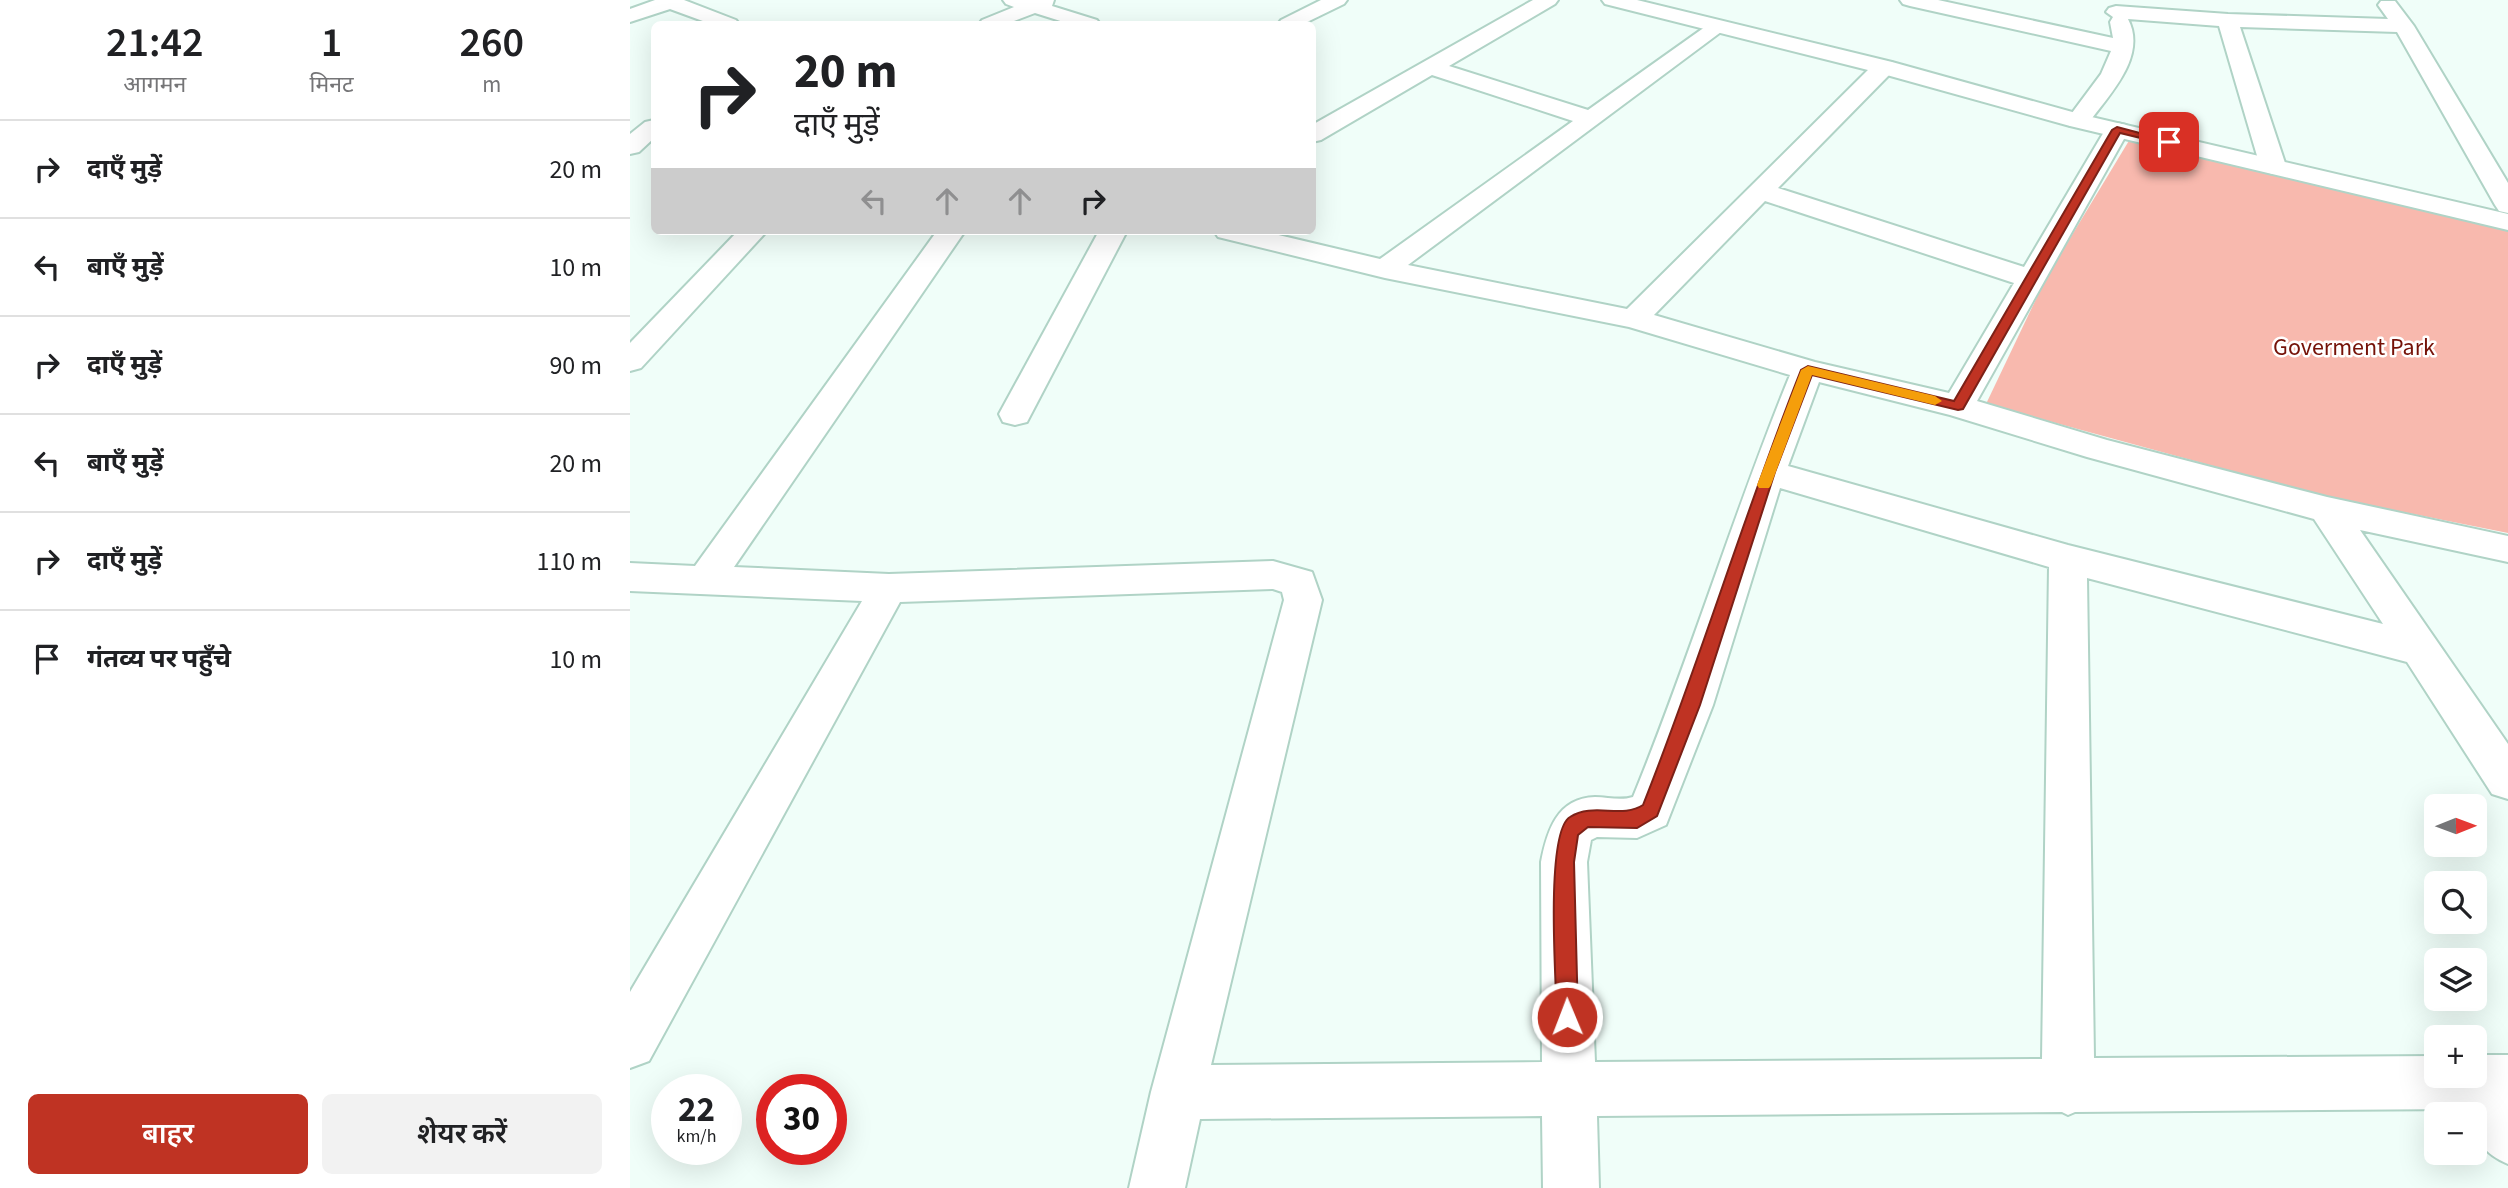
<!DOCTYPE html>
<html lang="hi">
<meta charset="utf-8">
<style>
:root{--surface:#fff;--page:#f2f2f2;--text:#202124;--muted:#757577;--line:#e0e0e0;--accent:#bf3323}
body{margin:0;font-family:"Source Sans 3","Noto Sans Devanagari",sans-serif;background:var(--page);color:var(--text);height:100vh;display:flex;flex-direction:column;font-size:26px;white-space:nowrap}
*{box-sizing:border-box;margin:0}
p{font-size:23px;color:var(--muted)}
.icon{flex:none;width:38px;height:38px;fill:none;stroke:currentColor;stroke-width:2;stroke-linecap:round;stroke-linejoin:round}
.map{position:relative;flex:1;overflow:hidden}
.details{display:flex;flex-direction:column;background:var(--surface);width:630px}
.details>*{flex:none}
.top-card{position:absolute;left:21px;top:21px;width:665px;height:214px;border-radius:10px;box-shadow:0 7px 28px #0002;background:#fff;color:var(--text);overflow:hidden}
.needle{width:46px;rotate:89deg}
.buttons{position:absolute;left:1794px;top:794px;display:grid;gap:14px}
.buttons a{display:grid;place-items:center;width:63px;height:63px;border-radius:10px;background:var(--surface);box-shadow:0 7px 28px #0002;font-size:35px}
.speed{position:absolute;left:21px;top:1074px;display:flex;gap:14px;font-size:35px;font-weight:700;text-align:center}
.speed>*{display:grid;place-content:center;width:91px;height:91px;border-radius:50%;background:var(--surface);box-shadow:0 7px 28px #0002;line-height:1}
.speed small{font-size:18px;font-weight:400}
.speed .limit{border:10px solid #d22;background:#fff;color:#111}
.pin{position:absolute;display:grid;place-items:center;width:60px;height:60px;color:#fff;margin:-30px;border-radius:14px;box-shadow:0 4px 10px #0006}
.me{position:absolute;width:77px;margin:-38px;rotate:359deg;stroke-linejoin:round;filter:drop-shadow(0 0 5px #0008)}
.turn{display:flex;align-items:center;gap:24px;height:147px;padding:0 28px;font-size:32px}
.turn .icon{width:91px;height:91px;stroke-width:2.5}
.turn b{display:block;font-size:49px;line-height:60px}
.lanes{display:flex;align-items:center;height:66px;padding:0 28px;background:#0003;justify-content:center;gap:35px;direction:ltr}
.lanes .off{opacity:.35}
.eta{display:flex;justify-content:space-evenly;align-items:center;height:119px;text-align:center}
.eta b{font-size:42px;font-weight:600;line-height:49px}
.button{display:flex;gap:14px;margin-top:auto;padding:14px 28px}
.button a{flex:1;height:80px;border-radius:10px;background:var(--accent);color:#fff;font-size:28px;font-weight:600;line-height:80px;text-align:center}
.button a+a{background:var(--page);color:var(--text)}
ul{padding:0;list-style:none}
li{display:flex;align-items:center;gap:21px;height:98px;padding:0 28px;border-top:2px solid var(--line)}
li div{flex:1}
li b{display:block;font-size:26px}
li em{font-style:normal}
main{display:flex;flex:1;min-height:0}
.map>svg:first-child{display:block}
.green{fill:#f8b9ae}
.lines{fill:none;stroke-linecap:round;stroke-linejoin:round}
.street-casing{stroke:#b0d3c6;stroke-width:4}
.secondary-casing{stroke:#b0d3c6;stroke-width:4}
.street{fill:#fff;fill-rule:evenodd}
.secondary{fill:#fff;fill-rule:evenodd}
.route{fill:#bf3323;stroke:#7c2117;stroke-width:2}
.slow{fill:#f59e0b}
.labels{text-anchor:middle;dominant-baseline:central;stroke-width:5;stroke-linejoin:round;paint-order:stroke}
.park-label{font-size:24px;fill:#751208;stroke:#fff}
</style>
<main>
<section class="details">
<div class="eta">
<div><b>21:42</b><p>आगमन</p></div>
<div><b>1</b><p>मिनट</p></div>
<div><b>260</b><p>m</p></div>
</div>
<ul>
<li><svg class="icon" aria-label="right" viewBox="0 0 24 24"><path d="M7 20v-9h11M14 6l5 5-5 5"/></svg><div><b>दाएँ मुड़ें</b></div><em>20 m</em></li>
<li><svg class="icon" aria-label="left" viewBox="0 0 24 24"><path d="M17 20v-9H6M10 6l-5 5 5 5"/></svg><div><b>बाएँ मुड़ें</b></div><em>10 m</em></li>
<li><svg class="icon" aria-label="right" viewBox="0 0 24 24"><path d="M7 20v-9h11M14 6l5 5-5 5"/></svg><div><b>दाएँ मुड़ें</b></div><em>90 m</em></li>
<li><svg class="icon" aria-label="left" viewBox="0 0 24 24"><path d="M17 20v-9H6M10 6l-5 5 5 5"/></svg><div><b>बाएँ मुड़ें</b></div><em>20 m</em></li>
<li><svg class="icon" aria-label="right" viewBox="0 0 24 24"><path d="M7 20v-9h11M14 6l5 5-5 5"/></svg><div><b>दाएँ मुड़ें</b></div><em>110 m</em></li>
<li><svg class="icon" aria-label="arrive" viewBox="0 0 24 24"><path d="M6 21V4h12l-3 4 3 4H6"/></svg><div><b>गंतव्य पर पहुँचे</b></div><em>10 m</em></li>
</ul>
<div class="button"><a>बाहर</a><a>शेयर करें</a></div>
</section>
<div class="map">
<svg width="1878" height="1188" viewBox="0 0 1878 1188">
<rect width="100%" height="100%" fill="#f0fef9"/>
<path class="green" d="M1500 139 1878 227V533L1693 496 1356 404 1416 278Z"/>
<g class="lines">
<g class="street-casing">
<g id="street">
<path d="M25 0H54L106 20 109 24H81L40 9 0 22V9Z"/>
<path d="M373 0H424L422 6 467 20 470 24H440L405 13 376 24H349L352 20 384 7 376 4Z"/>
<path d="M691 0H717L714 4 673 24H648L651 20Z"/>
<path d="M903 0H928L925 4 819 66 958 110 1082 22H1096L1099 26 778 265 997 309 1246 62H1262L1265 67 1262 72 1148 188 1394 267 1478 125 1487 123 1496 125 1499 130 1347 401 1477 440 1697 497 1878 536V562L1730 530 1878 744V799L1862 794 1777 662 1457 578 1464 1058 1806 1056V1076H1844V1055H1878V1164C1855 1154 1844 1141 1844 1115H1834L1831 1109 1445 1112 1438 1115 1432 1112 967 1116 969 1188H913L912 1116 570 1119 555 1188H499L521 1092 654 600 652 592 643 589 270 602 19 1061 0 1068V992L232 601 0 591V563L65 566 307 231H335L104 567 259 574 643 561 682 572 692 600 581 1065 912 1062 911 862C917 831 927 798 965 797 978 797 990 801 1003 797 1060 658 1103 514 1160 375L999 327 755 278 588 237 584 231H632L750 259 943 121 802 75 691 140 682 142V125ZM1135 201 1384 283 1319 393 1185 362 1024 315ZM1189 382 1320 415 1457 457 1684 519 1753 624 1438 545 1158 466ZM1150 488 1419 567 1412 1059 965 1062 957 862 961 840 967 837 1007 838 1036 825 1083 705Z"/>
<path d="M1270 0H1308L1483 38 1480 22 1483 17 1476 12 1479 8 1486 6 1598 14 1758 19 1748 5 1751 1H1765L1784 26 1878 183V213L1869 211 1865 205 1767 32 1610 27 1656 166 1652 171 1643 174 1634 171 1630 166 1589 26 1498 19C1518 57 1478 96 1456 126H1440L1436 121 1471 74 1481 51 1280 6 1273 4Z"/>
<path d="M24 120V138L9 152 0 154V134L15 122Z"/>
<path d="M108 231H137L11 368 0 371V343Z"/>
<path d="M469 231H497L397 422 385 425 373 422 369 414Z"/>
</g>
</g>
<g class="secondary-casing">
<path id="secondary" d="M972 0H1007L1262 62 1453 115 1878 214V230L1440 126 1246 72 975 4Z"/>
</g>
<use href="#street" class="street"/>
<use href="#secondary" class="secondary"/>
</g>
<path class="route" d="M1487 127 1544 142 1539 145 1490 133 1333 409 1328 410 1182 375 1145 472 1070 705 1027 816 1007 828 958 827 948 835 944 862 948 1017 945 1024 937 1027 930 1024 927 1017C926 983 915 832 940 817 963 802 992 819 1013 805 1070 662 1114 514 1171 370L1178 366 1324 401 1482 130Z"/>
<path class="slow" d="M1178 366 1305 396 1312 401 1305 405 1182 375 1141 485 1139 488H1129L1127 485 1171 370Z"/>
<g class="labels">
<g class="park-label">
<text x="1724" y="347">Goverment Park</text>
</g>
</g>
</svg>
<div class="buttons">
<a><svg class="needle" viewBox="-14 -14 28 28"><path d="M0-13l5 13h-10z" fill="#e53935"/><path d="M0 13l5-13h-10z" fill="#757577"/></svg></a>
<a><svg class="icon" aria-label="search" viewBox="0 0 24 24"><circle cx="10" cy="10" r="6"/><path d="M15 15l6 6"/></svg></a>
<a><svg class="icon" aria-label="layers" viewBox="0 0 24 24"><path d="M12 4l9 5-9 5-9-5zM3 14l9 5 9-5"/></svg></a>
<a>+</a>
<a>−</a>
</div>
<div class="speed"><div>22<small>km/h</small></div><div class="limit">30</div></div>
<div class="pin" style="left:1539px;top:142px;background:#d93025"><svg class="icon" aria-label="arrive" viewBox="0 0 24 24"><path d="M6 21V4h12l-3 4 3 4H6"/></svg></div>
<svg class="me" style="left:937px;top:1017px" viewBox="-20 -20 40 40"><circle r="17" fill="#bf3323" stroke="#fff" stroke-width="3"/><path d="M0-11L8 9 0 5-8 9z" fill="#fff"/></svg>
<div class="top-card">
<div class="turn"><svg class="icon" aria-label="right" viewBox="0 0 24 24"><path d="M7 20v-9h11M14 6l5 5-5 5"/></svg><div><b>20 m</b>दाएँ मुड़ें</div></div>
<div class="lanes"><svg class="icon off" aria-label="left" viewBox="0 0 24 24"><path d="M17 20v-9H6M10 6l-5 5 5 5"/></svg><svg class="icon off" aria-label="ahead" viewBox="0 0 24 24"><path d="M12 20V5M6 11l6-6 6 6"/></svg><svg class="icon off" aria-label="ahead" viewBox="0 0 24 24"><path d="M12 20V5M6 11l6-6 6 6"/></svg><svg class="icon" aria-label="right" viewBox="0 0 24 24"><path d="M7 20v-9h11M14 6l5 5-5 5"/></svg></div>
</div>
</div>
</main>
